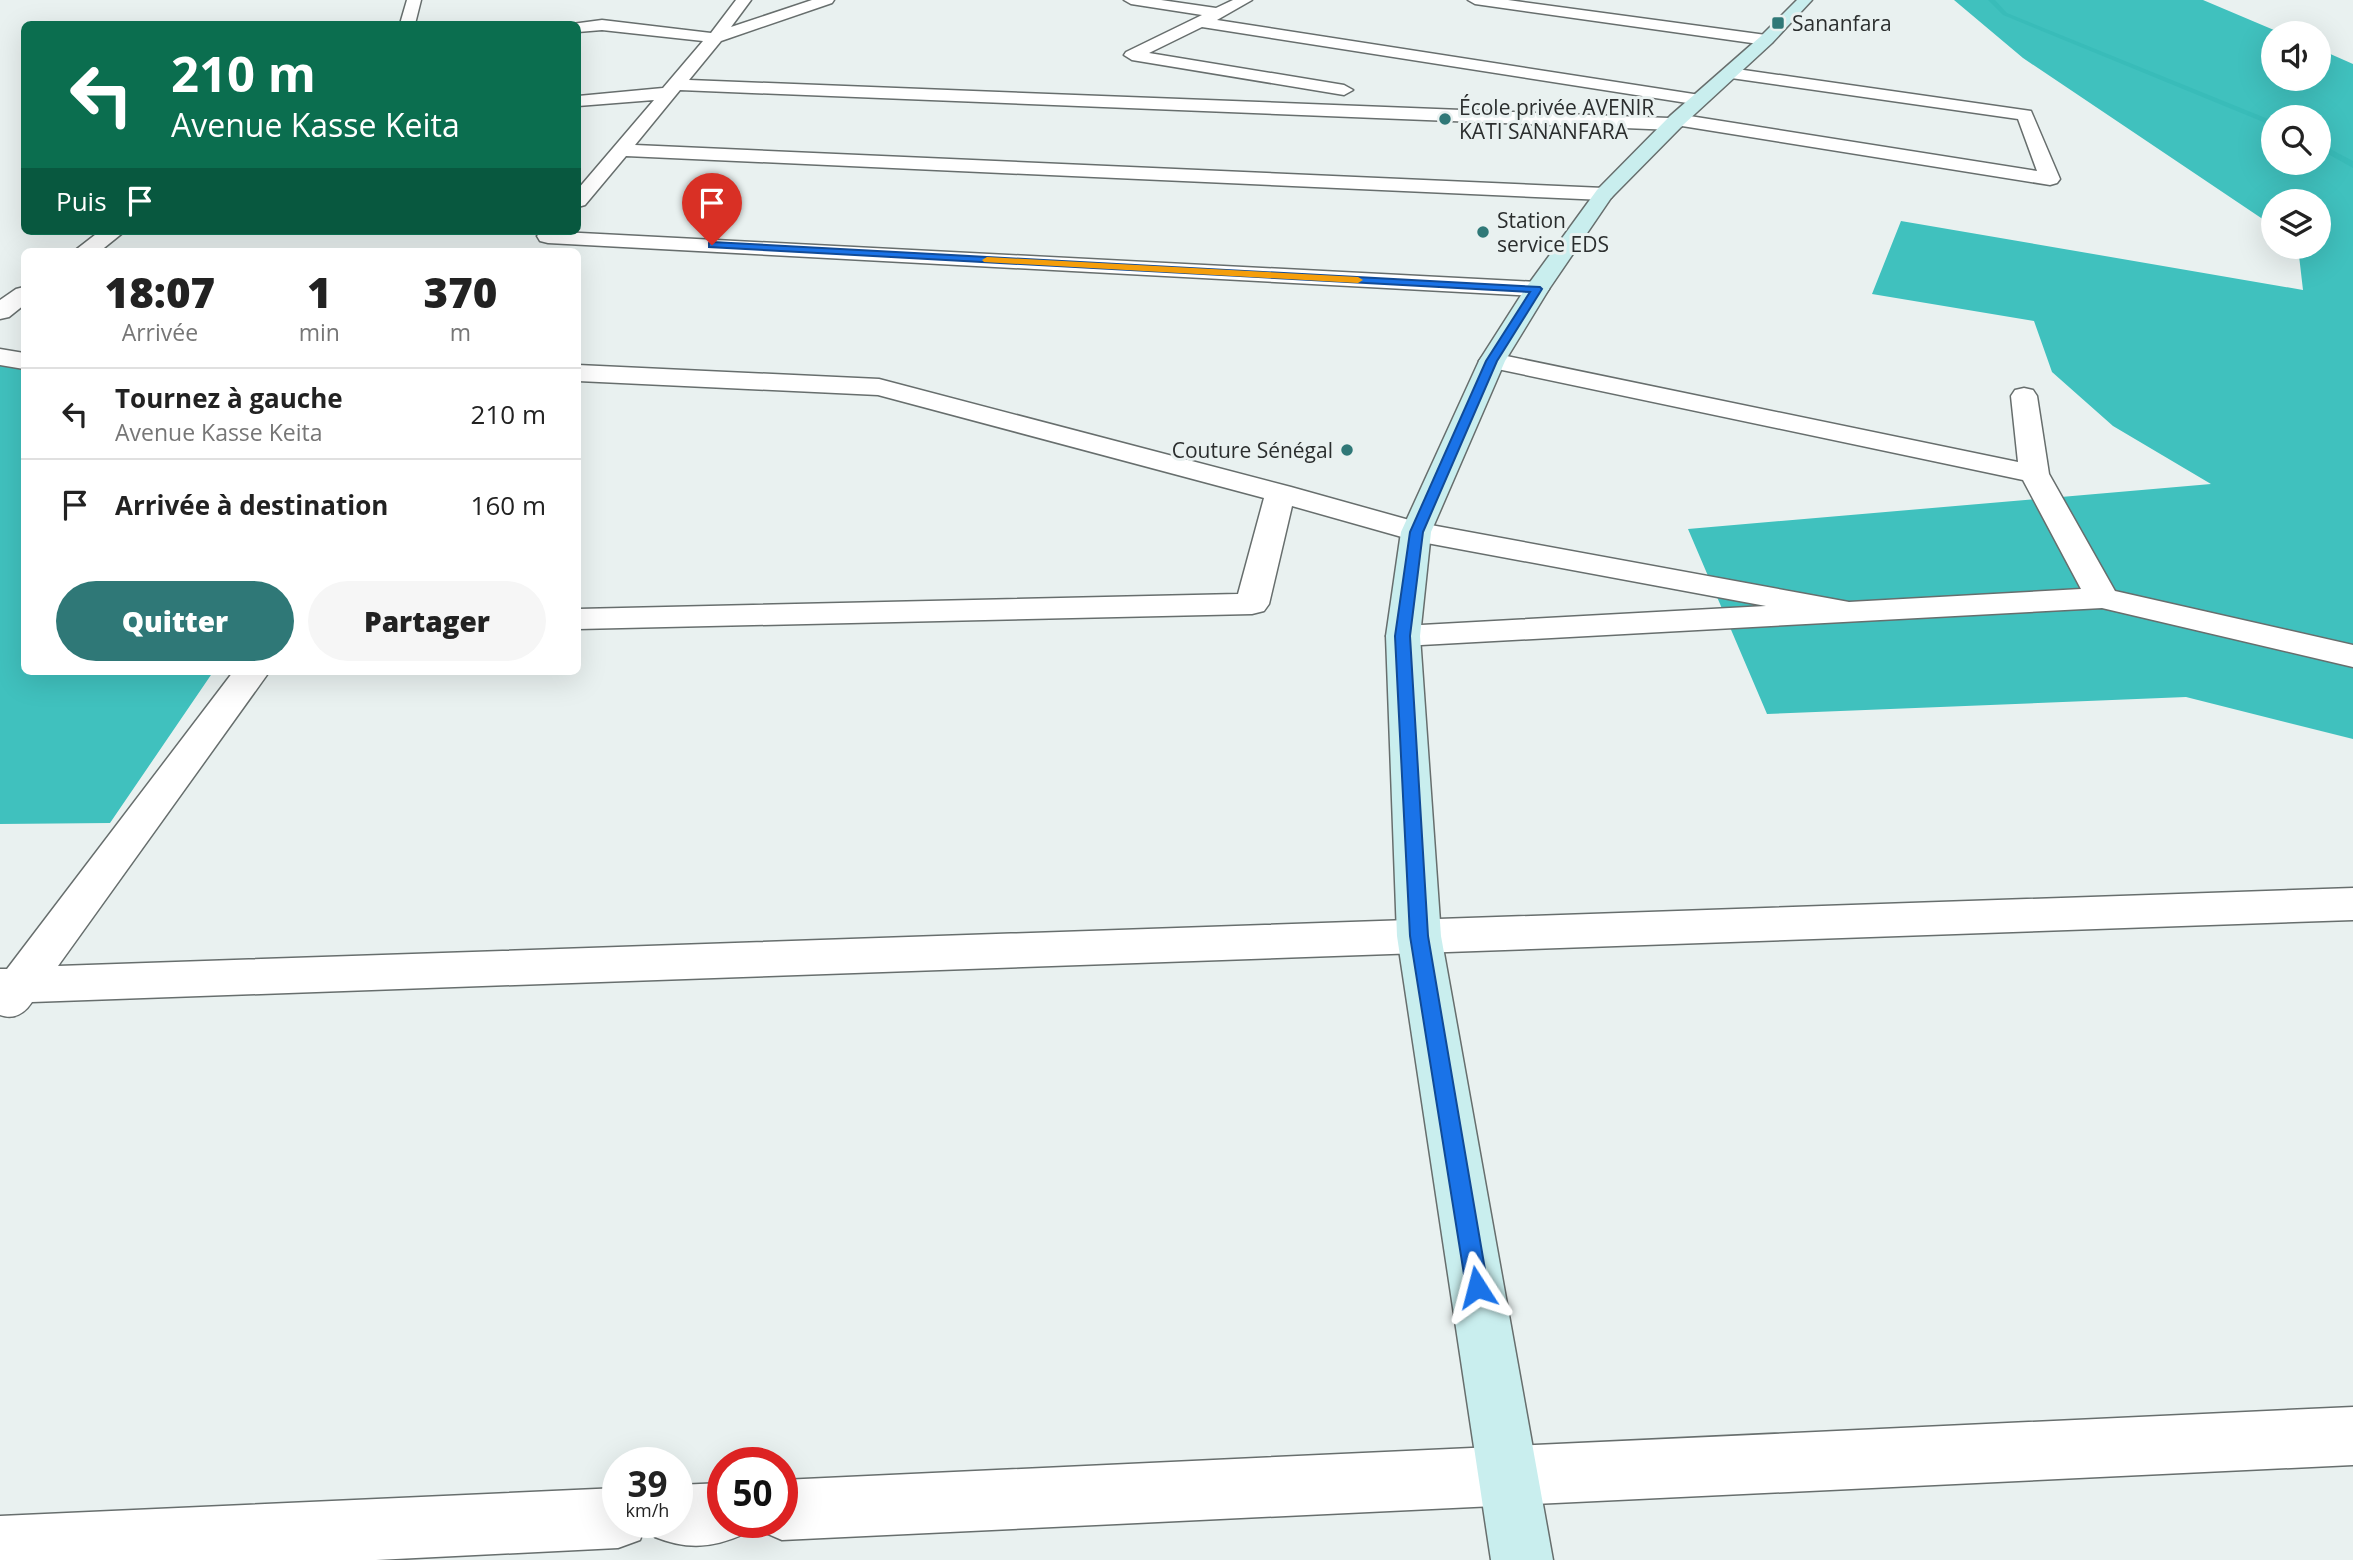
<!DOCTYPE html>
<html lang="fr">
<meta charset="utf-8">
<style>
:root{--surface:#fff;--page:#f6f6f6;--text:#222;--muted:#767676;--line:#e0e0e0;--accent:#2f7877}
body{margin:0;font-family:"Open Sans",sans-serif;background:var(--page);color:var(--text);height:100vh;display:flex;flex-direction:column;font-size:26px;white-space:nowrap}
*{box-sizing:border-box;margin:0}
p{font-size:23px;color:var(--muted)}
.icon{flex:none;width:38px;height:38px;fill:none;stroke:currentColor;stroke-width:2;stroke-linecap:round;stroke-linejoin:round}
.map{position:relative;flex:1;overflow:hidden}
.details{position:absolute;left:21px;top:248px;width:560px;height:427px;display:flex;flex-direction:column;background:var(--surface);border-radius:10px;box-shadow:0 7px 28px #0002}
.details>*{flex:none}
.guide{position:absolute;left:21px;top:21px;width:560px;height:214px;border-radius:10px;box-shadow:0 7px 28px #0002;background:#0b6e4f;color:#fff;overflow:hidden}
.buttons{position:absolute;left:2261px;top:21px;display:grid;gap:14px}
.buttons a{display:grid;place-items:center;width:70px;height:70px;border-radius:50%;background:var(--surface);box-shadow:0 7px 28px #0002;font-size:35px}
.speed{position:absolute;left:602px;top:1447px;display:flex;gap:14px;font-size:35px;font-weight:700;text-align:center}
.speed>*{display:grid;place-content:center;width:91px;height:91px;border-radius:50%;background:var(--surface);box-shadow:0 7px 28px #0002;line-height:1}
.speed small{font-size:18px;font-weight:400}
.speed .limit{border:10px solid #d22;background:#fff;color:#111}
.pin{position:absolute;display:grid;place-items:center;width:60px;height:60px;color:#fff;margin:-72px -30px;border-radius:50% 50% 50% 0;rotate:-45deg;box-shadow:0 0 7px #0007}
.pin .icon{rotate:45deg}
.me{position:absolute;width:77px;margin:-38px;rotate:351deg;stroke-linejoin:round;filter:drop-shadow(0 0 5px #0008)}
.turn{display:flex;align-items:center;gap:24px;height:147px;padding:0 35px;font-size:32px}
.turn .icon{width:91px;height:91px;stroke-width:2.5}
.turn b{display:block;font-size:49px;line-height:60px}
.then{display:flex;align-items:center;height:66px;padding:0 35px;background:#0003;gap:14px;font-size:26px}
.eta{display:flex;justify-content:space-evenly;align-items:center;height:119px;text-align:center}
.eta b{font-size:42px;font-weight:800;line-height:49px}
.button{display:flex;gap:14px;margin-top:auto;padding:14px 35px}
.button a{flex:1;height:80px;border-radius:42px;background:var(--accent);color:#fff;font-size:28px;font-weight:800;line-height:80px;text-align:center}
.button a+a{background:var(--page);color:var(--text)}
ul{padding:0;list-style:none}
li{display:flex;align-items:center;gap:21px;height:91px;padding:0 35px;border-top:2px solid var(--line)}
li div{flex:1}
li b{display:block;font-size:26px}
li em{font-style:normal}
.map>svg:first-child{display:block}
.forest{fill:#40c1be;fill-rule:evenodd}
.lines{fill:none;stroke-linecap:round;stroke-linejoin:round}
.stream{fill:#39bcb9;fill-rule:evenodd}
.street-casing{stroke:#676e6d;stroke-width:3}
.secondary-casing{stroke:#676e6d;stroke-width:3}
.street{fill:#fff;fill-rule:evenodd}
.secondary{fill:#c9eeee;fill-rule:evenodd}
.route{fill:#1a73e8;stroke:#114b97;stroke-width:2}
.slow{fill:#f59e0b}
.poi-dot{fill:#2f7877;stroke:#e9f1f0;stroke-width:2.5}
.labels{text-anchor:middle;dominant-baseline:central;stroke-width:6;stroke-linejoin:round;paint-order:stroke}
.far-poi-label{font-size:21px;fill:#2b2e2e;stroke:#e9f1f0;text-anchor:start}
</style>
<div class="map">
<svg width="2353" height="1560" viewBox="0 0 2353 1560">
<rect width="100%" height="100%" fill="#e9f1f0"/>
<g class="forest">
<path d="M1954 0H2203L2281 33H2273V79H2319V49L2353 64V739L2186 697 1767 714 1688 529 2211 484 2113 426 2052 372 2034 321 1872 294 1901 221 2303 290 2298 247H2319V201H2273V226L2023 58ZM2273 117H2319V163H2273Z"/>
<path d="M0 357 24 358V672H213L110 823 0 824Z"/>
</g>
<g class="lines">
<g class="stream">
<path d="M1988 0H1995L2007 13 2273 121V126L2003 15Z"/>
<path d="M2319 143 2353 161V168L2319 149Z"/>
</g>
<g class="street-casing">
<g id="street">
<path d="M407 0H421L415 24H400Z"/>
<path d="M736 0H751L731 27 812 0H834L832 3 721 41 689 80 1669 118 1677 114 2037 171 2018 119 1724 77 1721 73 1730 68 2031 111 2060 179 2057 183 2050 185 1682 126 1674 130 680 90 635 145 1604 188 1611 190 1614 194 1611 198 1604 200 626 156 585 205 578 207V189L654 100 578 106V96L663 88 703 41 602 30 578 32V24H572L602 20 711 33Z"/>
<path d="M1124 0H1161L1216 8 1233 0H1252L1217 20 1700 95 1709 100 1700 105 1202 27 1149 53 1344 85 1353 90 1344 95 1132 60 1124 55 1126 52 1202 15 1131 4Z"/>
<path d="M1468 0H1508L1766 35 1774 40 1766 45 1475 4Z"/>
<path d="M100 231H125L99 252H73Z"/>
<path d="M542 231 1537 282 1545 284 1549 289 1545 294 1537 296 548 243 540 241 537 236Z"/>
<path d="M24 287V305L9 317 0 319V300L16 289Z"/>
<path d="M0 349 24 353V369L0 365Z"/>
<path d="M1492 353 2018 462 2011 396 2015 390 2024 388 2033 390 2037 396 2049 474 2115 591 2353 645V667L2102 608 1403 646 1391 643 1386 636 1391 629 1403 626 1766 606 1416 541 1292 506 1269 604 1264 611 1252 614 578 629V609L1238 594 1264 498 878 395 578 381V365L879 379 1291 487 1420 523 1849 602 2081 589 2023 480 1483 366 1479 361 1483 356Z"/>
<path d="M233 672H269L58 966 2353 888V920L32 1002C24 1014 14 1020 0 1015V969H7Z"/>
<path d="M2353 1407V1465L782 1540 761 1531 757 1522H782V1480Z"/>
<path d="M723 1483V1522H749L744 1534C713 1548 687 1550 655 1537L650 1522H677V1485Z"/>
<path d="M618 1488V1522H647L640 1540 618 1548 376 1560H0V1516Z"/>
</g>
</g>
<g class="secondary-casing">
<path id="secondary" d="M1797 0H1812L1772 43 1684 124 1611 198 1549 289 1505 361 1431 532 1420 636 1441 936 1553 1560H1491L1397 936 1386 636 1401 532 1479 361 1525 289 1597 190 1670 116 1760 37Z"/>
</g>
<use href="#street" class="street"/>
<use href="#secondary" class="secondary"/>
</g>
<path class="route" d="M712 242 1540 287 1542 289 1497 361 1423 532 1410 636 1428 936 1488 1287 1485 1294 1477 1297 1469 1294 1466 1287 1410 936 1395 636 1410 532 1486 361 1530 292 709 247V243Z"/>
<path class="slow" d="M987 257 1358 277 1363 280 1358 283 984 262 982 260Z"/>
<g class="poi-dot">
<rect x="1771" y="16" width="14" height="14" rx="3.5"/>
<circle cx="1445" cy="119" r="7"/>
<circle cx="1483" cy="232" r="7"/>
<circle cx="1347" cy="450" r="7"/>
</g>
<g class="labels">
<g class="far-poi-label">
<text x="1792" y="23">Sananfara</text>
<text x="1459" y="107">École privée AVENIR<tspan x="1459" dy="24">KATI SANANFARA</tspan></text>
<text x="1497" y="220">Station<tspan x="1497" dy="24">service EDS</tspan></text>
<text x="1333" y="450" text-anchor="end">Couture Sénégal</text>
</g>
</g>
</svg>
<div class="buttons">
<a><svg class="icon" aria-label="sound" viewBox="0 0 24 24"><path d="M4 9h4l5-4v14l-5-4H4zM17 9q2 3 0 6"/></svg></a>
<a><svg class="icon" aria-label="search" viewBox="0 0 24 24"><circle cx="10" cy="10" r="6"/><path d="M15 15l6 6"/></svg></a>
<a><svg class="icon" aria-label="layers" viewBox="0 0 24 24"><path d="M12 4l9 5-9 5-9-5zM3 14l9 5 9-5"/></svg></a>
</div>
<div class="speed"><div>39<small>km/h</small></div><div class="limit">50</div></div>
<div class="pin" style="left:712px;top:245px;background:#d93025"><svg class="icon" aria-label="arrive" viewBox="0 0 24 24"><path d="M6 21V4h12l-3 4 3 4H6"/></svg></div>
<svg class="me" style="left:1477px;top:1287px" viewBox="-20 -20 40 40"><path d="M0-17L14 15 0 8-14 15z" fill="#1a73e8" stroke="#fff" stroke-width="4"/></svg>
<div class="guide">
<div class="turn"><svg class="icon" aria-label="left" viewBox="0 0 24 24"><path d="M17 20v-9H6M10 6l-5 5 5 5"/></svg><div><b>210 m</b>Avenue Kasse Keita</div></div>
<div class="then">Puis<svg class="icon" aria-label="arrive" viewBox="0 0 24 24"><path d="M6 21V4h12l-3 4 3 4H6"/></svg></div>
</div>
<section class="details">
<div class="eta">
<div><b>18:07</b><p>Arrivée</p></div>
<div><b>1</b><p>min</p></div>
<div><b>370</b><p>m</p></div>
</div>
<ul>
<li><svg class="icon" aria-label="left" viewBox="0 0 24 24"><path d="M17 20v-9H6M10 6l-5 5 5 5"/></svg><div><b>Tournez à gauche</b><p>Avenue Kasse Keita</p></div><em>210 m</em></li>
<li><svg class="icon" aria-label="arrive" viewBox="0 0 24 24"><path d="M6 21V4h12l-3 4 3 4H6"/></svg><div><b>Arrivée à destination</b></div><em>160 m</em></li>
</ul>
<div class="button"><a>Quitter</a><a>Partager</a></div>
</section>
</div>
